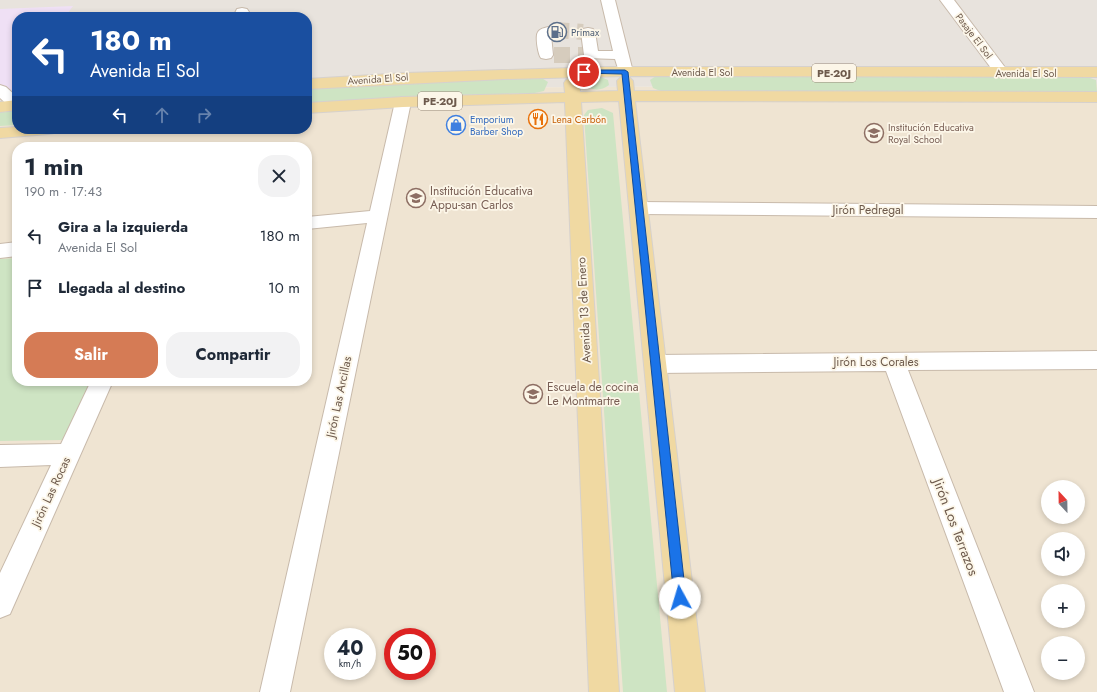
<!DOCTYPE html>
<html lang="es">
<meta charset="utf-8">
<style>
:root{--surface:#fff;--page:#f2f2f3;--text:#1f2937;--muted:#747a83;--accent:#d57b55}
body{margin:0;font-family:Jost,sans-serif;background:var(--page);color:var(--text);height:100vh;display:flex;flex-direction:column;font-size:15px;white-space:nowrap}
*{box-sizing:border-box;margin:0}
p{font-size:13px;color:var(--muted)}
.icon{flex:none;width:22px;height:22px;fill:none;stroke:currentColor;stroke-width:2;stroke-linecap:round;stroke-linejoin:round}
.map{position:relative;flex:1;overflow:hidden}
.side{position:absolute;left:12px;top:142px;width:300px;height:244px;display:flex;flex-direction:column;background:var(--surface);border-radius:16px;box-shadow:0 2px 6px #0003}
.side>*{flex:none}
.banner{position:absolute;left:12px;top:12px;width:300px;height:122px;border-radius:16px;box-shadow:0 2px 6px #0003;background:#1a4fa0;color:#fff;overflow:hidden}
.needle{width:26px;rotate:338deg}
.tools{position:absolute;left:1041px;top:480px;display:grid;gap:8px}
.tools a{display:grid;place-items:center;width:44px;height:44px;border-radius:50%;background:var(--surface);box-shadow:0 2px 6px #0003;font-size:20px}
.speed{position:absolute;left:324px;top:628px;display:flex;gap:8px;font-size:20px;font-weight:700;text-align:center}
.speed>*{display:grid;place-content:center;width:52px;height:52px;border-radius:50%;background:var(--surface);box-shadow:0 2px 6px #0003;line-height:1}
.speed small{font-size:10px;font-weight:400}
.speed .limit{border:6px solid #d22;background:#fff;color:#111}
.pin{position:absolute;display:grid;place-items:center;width:34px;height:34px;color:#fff;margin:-17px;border:2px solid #fff;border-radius:50%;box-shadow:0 1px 4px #0007}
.me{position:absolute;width:44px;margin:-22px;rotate:354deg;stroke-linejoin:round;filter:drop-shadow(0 0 3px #0008)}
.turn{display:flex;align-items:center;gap:14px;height:84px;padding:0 12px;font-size:18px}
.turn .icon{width:52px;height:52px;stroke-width:2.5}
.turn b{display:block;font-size:28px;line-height:34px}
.lanes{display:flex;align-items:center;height:38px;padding:0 12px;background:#0003;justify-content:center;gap:20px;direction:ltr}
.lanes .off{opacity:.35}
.round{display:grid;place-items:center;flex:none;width:42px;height:42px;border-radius:16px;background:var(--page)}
.summary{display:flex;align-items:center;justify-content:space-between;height:68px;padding:0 12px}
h1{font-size:24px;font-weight:700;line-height:30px}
.action{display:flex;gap:8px;margin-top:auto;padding:8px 12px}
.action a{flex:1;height:46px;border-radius:16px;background:var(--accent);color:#fff;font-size:16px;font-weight:700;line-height:46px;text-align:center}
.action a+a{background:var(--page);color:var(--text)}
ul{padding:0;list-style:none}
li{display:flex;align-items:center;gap:12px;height:52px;padding:0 12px}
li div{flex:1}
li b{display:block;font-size:15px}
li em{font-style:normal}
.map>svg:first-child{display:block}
.residential{fill:#efe4d2;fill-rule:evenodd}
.industrial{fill:#e8e3dd}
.education{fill:#efe0f5}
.green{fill:#cee4c3}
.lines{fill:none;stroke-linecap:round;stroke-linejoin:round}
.minor-tunnel{stroke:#d6ccbd;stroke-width:16;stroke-dasharray:16 8;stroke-linecap:butt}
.minor-casing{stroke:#c8baab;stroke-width:2}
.major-casing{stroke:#d6d1cd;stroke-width:2}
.minor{fill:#fff;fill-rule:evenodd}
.major{fill:#f0d9a2;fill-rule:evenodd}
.route{fill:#1a73e8;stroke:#114b97}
.labels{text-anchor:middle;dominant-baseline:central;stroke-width:3.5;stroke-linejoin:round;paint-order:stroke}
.far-service-label{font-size:10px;fill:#4e5e75;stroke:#fcf6e8;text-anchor:start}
.far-street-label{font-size:10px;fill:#6d5a4c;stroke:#fcf6e8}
.far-shop-label{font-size:10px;fill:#366cbe;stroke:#fcf6e8;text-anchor:start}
.far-food-label{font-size:10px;fill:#c56008;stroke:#fcf6e8;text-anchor:start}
.far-education-label{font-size:10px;fill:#785e54;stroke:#fcf6e8;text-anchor:start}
.shield{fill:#fcf6e8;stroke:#98897b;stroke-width:1}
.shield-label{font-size:11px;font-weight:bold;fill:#6d5a4c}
.education-label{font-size:12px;fill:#785e54;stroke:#fcf6e8;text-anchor:start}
.street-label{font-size:12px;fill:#6d5a4c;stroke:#fcf6e8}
.near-street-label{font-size:14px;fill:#6d5a4c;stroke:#fcf6e8}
</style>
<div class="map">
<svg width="1097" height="692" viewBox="0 0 1097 692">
<rect width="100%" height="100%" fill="#f9f2e3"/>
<path class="residential" d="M1097 84V692H0V119L17 118V129H307V95L399 88ZM17 147H307V381H17ZM1048 487H1078V517H1048ZM1048 539H1078V569H1048ZM1048 591H1078V621H1048ZM333 637H367V671H333ZM393 637H427V671H393ZM1048 643H1078V673H1048Z"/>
<path class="industrial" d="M0 0H1097V84L399 88 307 95V17H17V118L0 119Z"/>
<path class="education" d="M73 6 65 17H17V91L16 92 0 93V9Z"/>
<g class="green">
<path d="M656 76H1084L1096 80 1097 92H663L653 88 650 80Z"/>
<path d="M540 77 548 82 544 91 535 93 416 96 307 103V88Z"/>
<path d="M593 77H601L608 80 609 85C601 91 591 92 585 83L587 79Z"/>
<path d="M602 108 613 113 667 692H623L584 115 588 110Z"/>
<path d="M17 110V125L0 126V111Z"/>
<path d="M17 258V381H93L64 440 0 441V259Z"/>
</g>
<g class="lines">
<g class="minor-tunnel">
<path d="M553 30 583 32"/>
<path d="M554 55H585"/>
</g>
<g class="minor-casing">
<g id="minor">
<path d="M601 0H615L633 72 630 75 625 77 620 75 615 59 586 58 584 55 581 32 583 29 588 28 593 29 595 32 598 51H613Z"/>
<path d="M940 0H954L1007 70 1010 73 1007 76 1002 78 997 76Z"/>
<path d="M242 8 247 9 249 12 247 17H233L237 9Z"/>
<path d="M553 26 558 27 560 30 558 33 551 35 553 55 551 58 546 59 541 58C538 54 535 36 538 32 540 28 549 27 553 26Z"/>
<path d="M0 85 6 87 17 97V110L11 108 0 98Z"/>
<path d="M403 97 409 99 411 102 290 692H260L367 223 307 229V217L370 211 395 102 397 99Z"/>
<path d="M639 202 1097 206V218L639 214 632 212 630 208 632 204Z"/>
<path d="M17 242V256L0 258V244Z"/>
<path d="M1097 351V369L908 370 1034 692H1004L886 371 655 373 647 370 644 364 647 358 655 355Z"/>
<path d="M91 381H113L10 614 0 618V573L51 465 0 467V445L61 444Z"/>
</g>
</g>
<g class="major-casing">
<g id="major">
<path d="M603 67H1097V77L625 76 630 78 633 81 634 91 1097 92V102L635 101 705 692H675L619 101 581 102 619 692H589L565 102 403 107 307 113V103L403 97 565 93 564 83 566 80 572 78 578 80 580 83V92L618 91 617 81 620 78 625 76 504 79 307 89V79L406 73Z"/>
<path d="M17 100V110L0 112V102Z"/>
<path d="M17 127V129H56L54 133 48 134 0 138V128Z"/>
</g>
</g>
<use href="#minor" class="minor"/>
<use href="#major" class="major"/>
</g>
<path class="route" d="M584 70H625L628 72 686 598 684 602 680 604 676 602 674 598 622 74 581 73V72Z"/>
<defs>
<g id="fuel-ring" transform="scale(1)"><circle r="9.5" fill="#fcf6e8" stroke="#5c6f8a" stroke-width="1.5"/><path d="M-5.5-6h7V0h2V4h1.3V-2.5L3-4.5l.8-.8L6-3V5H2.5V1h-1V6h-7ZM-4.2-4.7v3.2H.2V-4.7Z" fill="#5c6f8a"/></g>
<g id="restaurant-ring" transform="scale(1)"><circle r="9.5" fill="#fcf6e8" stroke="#e8710a" stroke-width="1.5"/><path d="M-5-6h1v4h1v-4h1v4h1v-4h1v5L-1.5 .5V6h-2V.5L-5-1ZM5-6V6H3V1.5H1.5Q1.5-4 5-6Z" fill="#e8710a"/></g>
<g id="shop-ring" transform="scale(1)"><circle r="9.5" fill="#fcf6e8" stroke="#3f7fe0" stroke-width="1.5"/><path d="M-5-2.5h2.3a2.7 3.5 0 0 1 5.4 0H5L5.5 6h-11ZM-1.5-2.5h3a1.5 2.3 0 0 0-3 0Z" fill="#3f7fe0"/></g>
<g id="school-ring" transform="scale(1)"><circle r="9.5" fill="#fcf6e8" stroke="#8d6e63" stroke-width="1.5"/><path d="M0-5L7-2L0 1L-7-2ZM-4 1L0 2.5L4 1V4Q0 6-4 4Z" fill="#8d6e63"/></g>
<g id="university-ring" transform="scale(1)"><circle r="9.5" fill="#fcf6e8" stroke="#8d6e63" stroke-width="1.5"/><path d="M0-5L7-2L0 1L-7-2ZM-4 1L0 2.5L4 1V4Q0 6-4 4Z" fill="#8d6e63"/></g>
</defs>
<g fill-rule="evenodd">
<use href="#fuel-ring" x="557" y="32"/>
<use href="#restaurant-ring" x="538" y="119"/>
<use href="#shop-ring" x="456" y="125"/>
<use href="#school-ring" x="874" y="133"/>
<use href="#school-ring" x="416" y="198"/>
<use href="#university-ring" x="533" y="394"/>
</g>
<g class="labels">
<g class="far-service-label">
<text x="571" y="32">Primax</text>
</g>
<g class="far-street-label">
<text transform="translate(974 36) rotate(53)">Pasaje El Sol</text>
<text x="702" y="72">Avenida El Sol</text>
<text x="1026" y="73">Avenida El Sol</text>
<text transform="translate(378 79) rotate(-4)">Avenida El Sol</text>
</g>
<g class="far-shop-label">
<text x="470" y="119">Emporium<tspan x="470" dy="12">Barber Shop</tspan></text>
</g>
<g class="far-food-label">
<text x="552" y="119">Lena Carbón</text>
</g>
<g class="far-education-label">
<text x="888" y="127">Institución Educativa<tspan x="888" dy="12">Royal School</tspan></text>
</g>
<g class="shield">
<rect x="812" y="64" width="44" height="18" rx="3"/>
<rect x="418" y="92" width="44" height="18" rx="3"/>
</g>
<g class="shield-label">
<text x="834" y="73">PE-20J</text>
<text x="440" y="101">PE-20J</text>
</g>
<g class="education-label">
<text x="430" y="191">Institución Educativa<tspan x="430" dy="14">Appu-san Carlos</tspan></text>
<text x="547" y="387">Escuela de cocina<tspan x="547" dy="14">Le Montmartre</tspan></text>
</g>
<g class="street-label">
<text x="868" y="210">Jirón Pedregal</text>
<text transform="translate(584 310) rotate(-93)">Avenida 13 de Enero</text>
<text x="876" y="362">Jirón Los Corales</text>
<text transform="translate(339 397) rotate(-78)">Jirón Las Arcillas</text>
<text transform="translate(51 492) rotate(-65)">Jirón Las Rocas</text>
</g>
<g class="near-street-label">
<text transform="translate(956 527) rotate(69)">Jirón Los Terrazos</text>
</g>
</g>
</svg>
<div class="tools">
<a><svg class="needle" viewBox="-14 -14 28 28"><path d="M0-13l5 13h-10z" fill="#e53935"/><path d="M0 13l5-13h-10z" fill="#747a83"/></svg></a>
<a><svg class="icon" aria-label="sound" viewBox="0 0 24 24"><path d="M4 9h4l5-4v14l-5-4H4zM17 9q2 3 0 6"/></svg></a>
<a>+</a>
<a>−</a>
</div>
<div class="speed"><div>40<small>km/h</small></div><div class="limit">50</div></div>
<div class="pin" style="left:584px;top:72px;background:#d93025"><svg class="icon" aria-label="arrive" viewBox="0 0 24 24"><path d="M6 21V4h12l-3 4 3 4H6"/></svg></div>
<svg class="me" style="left:680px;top:598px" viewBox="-20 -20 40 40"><circle r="19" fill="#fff"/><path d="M0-13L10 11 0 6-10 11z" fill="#1a73e8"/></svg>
<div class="banner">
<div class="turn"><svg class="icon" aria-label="left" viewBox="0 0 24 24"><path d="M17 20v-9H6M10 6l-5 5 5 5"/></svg><div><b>180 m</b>Avenida El Sol</div></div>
<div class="lanes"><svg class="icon" aria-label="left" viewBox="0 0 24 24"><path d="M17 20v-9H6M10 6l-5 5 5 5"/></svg><svg class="icon off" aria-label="ahead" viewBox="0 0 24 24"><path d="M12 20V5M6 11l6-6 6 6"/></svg><svg class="icon off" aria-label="right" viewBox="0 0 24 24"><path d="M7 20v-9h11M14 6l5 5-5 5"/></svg></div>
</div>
<section class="side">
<div class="summary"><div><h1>1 min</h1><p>190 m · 17:43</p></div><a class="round"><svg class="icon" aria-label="close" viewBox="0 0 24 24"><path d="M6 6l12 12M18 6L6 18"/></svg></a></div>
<ul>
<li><svg class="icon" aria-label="left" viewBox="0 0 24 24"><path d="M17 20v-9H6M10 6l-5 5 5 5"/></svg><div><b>Gira a la izquierda</b><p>Avenida El Sol</p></div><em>180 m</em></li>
<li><svg class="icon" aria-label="arrive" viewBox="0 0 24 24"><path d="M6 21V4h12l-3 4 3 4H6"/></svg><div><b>Llegada al destino</b></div><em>10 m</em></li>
</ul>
<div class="action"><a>Salir</a><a>Compartir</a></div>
</section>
</div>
